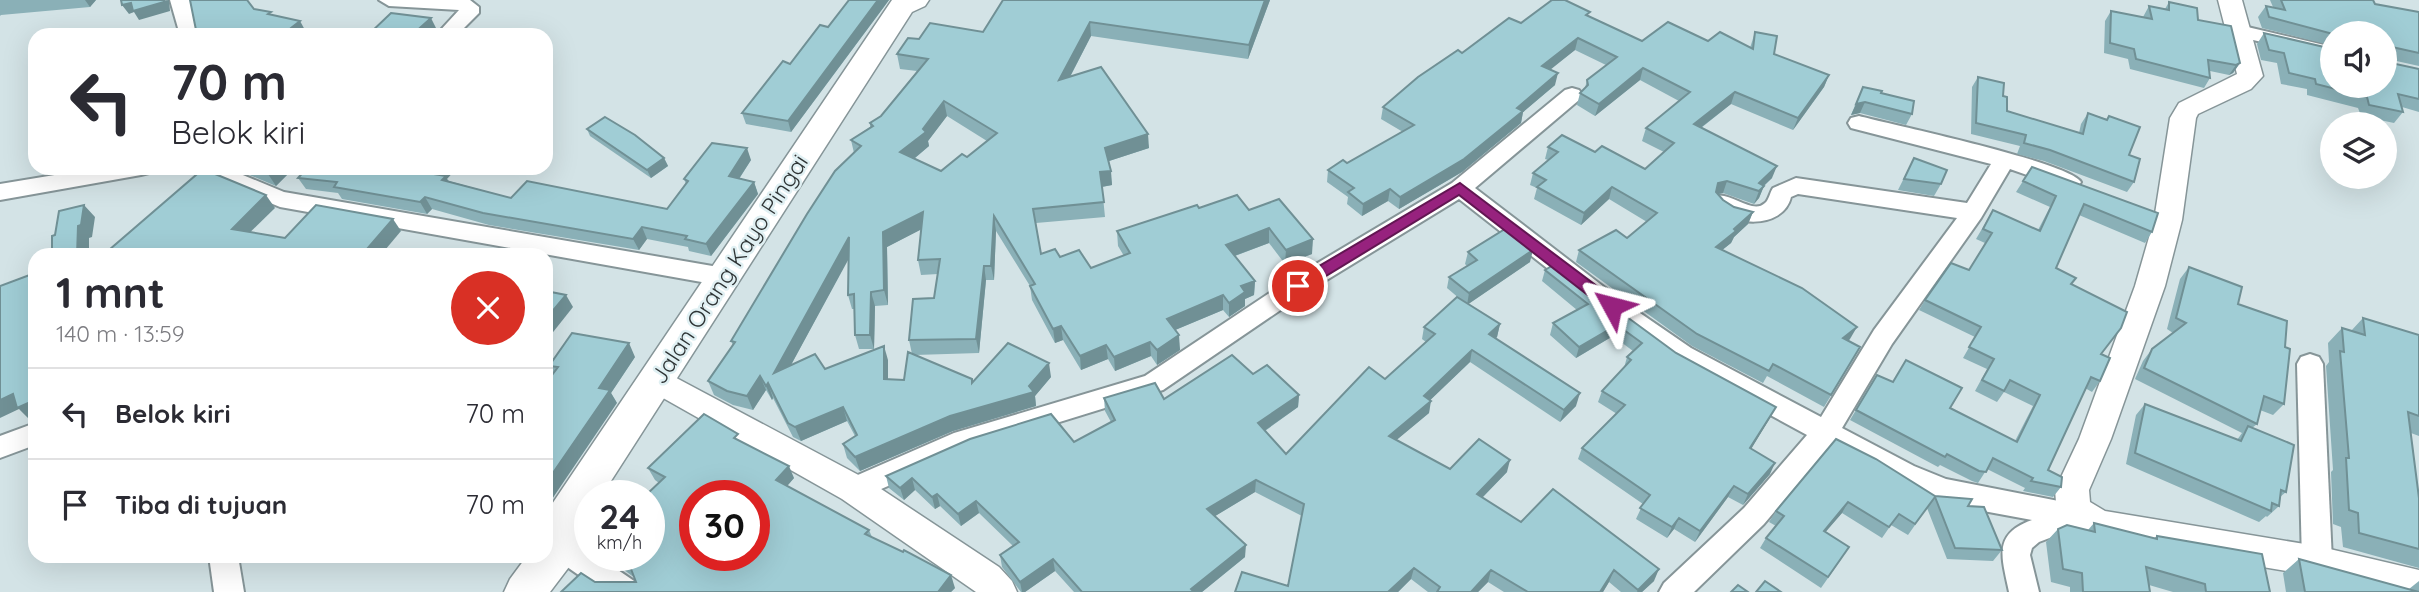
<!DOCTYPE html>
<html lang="id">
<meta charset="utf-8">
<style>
:root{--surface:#fff;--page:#f2f2f3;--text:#2b2b33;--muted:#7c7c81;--line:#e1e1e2}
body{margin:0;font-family:Quicksand,sans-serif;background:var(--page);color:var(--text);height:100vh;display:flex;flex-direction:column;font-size:26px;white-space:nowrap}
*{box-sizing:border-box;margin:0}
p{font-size:23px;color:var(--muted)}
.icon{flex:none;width:38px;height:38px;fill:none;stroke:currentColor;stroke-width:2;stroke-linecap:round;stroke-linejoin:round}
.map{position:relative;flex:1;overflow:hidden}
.panel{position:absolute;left:28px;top:248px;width:525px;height:315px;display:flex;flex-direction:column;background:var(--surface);border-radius:21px;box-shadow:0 7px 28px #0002}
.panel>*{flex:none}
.hud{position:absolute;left:28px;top:28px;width:525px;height:147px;border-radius:21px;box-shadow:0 7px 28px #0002;background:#fff;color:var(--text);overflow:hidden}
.tools{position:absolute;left:2320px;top:21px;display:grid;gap:14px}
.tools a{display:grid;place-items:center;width:77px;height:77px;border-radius:50%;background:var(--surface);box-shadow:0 7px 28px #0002;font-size:35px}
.speed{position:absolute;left:574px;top:480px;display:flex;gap:14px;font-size:35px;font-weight:700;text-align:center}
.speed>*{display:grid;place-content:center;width:91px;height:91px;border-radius:50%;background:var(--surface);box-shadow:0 7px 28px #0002;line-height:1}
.speed small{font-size:18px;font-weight:400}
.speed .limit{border:10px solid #d22;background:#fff;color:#111}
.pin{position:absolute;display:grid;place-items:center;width:60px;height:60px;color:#fff;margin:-30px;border:4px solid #fff;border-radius:50%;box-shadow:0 2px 7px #0007}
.me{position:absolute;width:77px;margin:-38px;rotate:308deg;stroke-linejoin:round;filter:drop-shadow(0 0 5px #0008)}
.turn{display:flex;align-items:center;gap:24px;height:147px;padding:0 28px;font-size:32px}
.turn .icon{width:91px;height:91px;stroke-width:2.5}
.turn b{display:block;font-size:49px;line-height:60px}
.round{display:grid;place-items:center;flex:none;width:74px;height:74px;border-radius:37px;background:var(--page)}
.overview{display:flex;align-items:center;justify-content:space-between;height:119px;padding:0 28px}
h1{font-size:42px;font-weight:700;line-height:52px}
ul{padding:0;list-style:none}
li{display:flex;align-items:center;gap:21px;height:91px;padding:0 28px;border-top:2px solid var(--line)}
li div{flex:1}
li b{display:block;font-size:26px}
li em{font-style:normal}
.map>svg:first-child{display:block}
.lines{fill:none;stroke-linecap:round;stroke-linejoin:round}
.minor-casing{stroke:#869598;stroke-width:4}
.tertiary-casing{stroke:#869598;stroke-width:3}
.secondary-casing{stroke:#869598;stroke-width:3}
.minor{fill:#fff;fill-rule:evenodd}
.tertiary{fill:#fff;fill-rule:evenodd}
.secondary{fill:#fff;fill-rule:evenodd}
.wall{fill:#8ab0b7;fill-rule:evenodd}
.shaded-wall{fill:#709095}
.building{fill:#a0cdd5;stroke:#709095;stroke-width:2;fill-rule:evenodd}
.route{fill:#97227e;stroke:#621652;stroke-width:2}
.labels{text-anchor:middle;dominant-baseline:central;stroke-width:5;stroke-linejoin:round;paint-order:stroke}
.street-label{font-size:23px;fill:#2f3536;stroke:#e0f0f3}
</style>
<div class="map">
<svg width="2419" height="592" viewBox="0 0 2419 592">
<rect width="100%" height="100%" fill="#d3e3e6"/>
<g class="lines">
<g class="minor-casing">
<g id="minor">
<path d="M170 0H190L200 35H180Z"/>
<path d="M379 0H470L479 7V13L457 35H436L459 10 389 6Z"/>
<path d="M2239 25 2333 47V59L2232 35 2229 31 2232 27Z"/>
<path d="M1572 88 1579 90 1583 95 1579 100 1475 188 1621 300 1691 348 1821 417 1874 330 1957 218 1798 194 1791 197C1783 230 1728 228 1713 202L1716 196C1731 192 1753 215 1765 203 1769 200 1770 192 1773 188L1796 178 1967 203 1991 164 1851 128 1848 123 1851 118 1859 116C1893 125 2069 162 2081 182L2078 187 2070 190 2010 169 1981 218 1892 344 1842 428 1914 466 1946 479 2089 507 2093 515 2089 523 2039 542 2032 548 2030 555 2039 592H2009C2002 558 1992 534 2032 520L1967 508 1915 491 1829 447 1764 524 1694 592H1659L1664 583 1744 508 1807 435 1673 362 1603 312 1459 199 1307 292 1163 390 972 449 854 501 844 497 840 489 844 481 954 433 1145 376 1289 280 1452 183 1565 90Z"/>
<path d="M97 168H152L149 173 141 175 0 200V184Z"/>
<path d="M194 168H226L284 192 724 268 733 271 736 277 733 283 724 286 280 207 197 173Z"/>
<path d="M2310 354 2319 357 2323 364 2332 561 2327 570 2317 574 2307 570 2302 561 2297 364 2301 357Z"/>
<path d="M35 423V445L0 458V436Z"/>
<path d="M560 534 590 550V555H596L637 583 642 592H603L550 555 546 545 550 537Z"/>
<path d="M209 556H238L244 592H214Z"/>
</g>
</g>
<g class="tertiary-casing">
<g id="tertiary">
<path d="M2218 0H2242L2263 76 2251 89 2198 114 2196 118 2182 220 2165 286 2111 439 2089 490 2090 502 2105 511 2317 546 2419 570V592H2380L2317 576 2101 540 2067 525 2056 502 2055 490 2079 439 2135 286 2154 220 2170 118 2179 103 2237 74Z"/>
<path d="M667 373 866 479 999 567 1012 581 1017 592H976L842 499 656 394 651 385 656 376Z"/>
</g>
</g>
<g class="secondary-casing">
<path id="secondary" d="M892 0H929L925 6 912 12 602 495H590L587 518 590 519V546L575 559 550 592H504L510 579 527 556H546V513Z"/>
</g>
<use href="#minor" class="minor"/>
<use href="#tertiary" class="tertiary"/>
<use href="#secondary" class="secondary"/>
</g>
<g class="wall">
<path d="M0 0H96L90 7 1 15 0 16Z"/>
<path d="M849 0H889L791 132 746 124 742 113 790 64 828 27Z"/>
<path d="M1003 0H1270L1248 59 1091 36 1070 77 1149 148 1109 161 1112 185 1102 187 1105 217 1036 223 1041 254 1060 257 1091 268 1124 256 1118 246 1117 231 1199 208 1249 210 1312 254 1285 264 1269 243 1235 256 1255 281 1254 295 1245 299V306L1229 317 1223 310 1175 330 1180 350 1157 365 1151 356 1115 371 1108 359 1081 370 1063 340 1055 343 1032 300 1030 286 996 231 994 280H986L979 353 915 355 972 379 973 382 1051 377 1035 396 1036 406 953 431 860 471 847 458 843 444 855 436 847 421 801 441 793 437 773 398 772 400 766 390 753 410 733 405 714 395 708 381 733 345 731 341 854 153 851 140 870 127V123L881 116 917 71 900 69 897 54 919 39 983 32ZM947 116 987 141 967 157 941 171 914 159 929 146 928 141ZM921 229 918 260 921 275 938 274 934 298 909 340 912 354 904 380H888V360L825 369 791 365 848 259V295L852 309H854L855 335 859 349H874L875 306 888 305 887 247Z"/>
<path d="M2270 0H2373L2375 4 2419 12V66L2392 60 2391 63 2419 69V112L2402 107 2403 112 2394 123 2361 116 2358 108 2307 95V89L2281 84 2277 63 2261 60 2257 44 2264 33 2333 86 2385 33H2333V46L2262 28 2258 17 2266 6 2273 7Z"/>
<path d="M2169 2 2198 20 2240 63 2233 73 2229 75 2210 71V78L2204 88 2130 69 2128 59 2104 53 2105 21 2111 11 2143 17 2149 6 2165 9Z"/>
<path d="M1589 16 1642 41H1708L1750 48 1755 32 1774 54 1829 75 1824 87 1793 130 1731 104 1701 128 1772 178 1764 186 1759 198 1754 204 1723 193 1718 194 1723 200 1734 207 1753 212 1748 224 1734 237 1731 243 1722 250 1850 339 1848 341 1853 359 1824 407 1767 376 1763 383 1692 346 1576 262 1579 250 1627 238 1647 222 1609 199 1581 225 1534 199 1537 188 1530 185 1533 173 1548 160 1545 159 1548 147 1595 152 1645 169 1664 152 1642 141 1646 128 1679 101 1640 80 1595 116 1577 105 1580 93 1585 88 1587 80 1606 65 1575 50 1550 69 1555 85 1523 112 1521 123 1462 172 1399 209 1388 201 1362 216 1347 204 1348 197 1327 182 1328 170 1347 163 1403 132 1381 119 1383 107 1462 53 1521 23Z"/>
<path d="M1978 77 2003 96 2007 111 2079 133 2081 124 2088 113 2107 119 2109 116 2134 182 2127 192 2044 161 2017 154 2020 146 1971 134 1972 87Z"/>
<path d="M1863 87 1881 93 1912 114 1906 125 1860 113 1851 115Z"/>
<path d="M587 129 664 158 668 166 651 178 590 136Z"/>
<path d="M1914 158 1941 184 1934 196 1898 190Z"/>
<path d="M751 160 739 179 754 182 758 194 711 256 689 251 688 247 647 239 639 250 489 225 432 209 427 214 342 199 338 193 306 189 298 178 447 179 449 181 511 198 667 209 686 184 684 179Z"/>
<path d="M2032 167 2152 232 2145 243 2079 215 2056 268 2072 284 2101 354 2100 381 2092 392 2085 388 2048 470 2061 487 2053 497 2023 491 2025 488 1987 469 1978 483 1972 481 1940 465 1938 467 1850 420 1877 375 1950 408 2015 441 2033 406 2004 392 1997 402 1975 391 1987 369 1963 358 1975 337 1919 310 1925 300 1969 270 1985 243 1976 239 1993 210 2038 230 2050 207 2016 192Z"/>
<path d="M233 168H294L276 186Z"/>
<path d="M1468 252 1530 262 1468 304 1500 324 1497 337 1496 338 1576 406 1560 422 1470 362 1430 400 1429 413 1396 440 1450 469 1507 472 1482 498 1521 522 1654 581 1642 592H1621L1609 582 1603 592H1504L1488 582 1478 592H1428L1411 579 1398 592H1235L1288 586 1302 516 1255 492 1215 516 1245 557 1202 592H1074L1055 571 1025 592H1021L1002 567 1000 555 1013 546 979 513 961 526 940 506 935 509 915 490 904 500 889 488 886 476 1074 442 1111 422 1105 411 1104 398 1164 399 1253 374 1299 395 1298 407 1265 431 1286 454 1385 379 1426 342 1422 339 1424 327 1460 299 1447 288 1449 277 1467 266 1465 264Z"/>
<path d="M2189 267 2238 304 2285 347 2284 404 2273 415 2260 410 2257 424 2252 428 2286 492 2280 497 2279 506 2267 517 2266 516 2259 522 2126 464 2136 415 2145 404 2237 440 2242 433 2135 379 2143 361 2152 349 2173 333 2167 329 2180 279Z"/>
<path d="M1545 270 1676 353 1776 407 1751 449 1770 474 1743 505 1728 497 1695 542 1674 529 1667 538 1636 519 1643 504 1578 459 1582 448 1617 414 1598 402 1602 391 1624 368 1627 357 1633 351 1613 336 1576 358 1550 335 1553 323 1577 310 1542 281Z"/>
<path d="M2363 318 2419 335V436L2411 433 2419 498V568L2343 547 2341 527 2333 524 2331 472 2333 470 2326 366 2329 362 2328 343 2342 328 2351 331Z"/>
<path d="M635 357 611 393 617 403 553 373 549 366Z"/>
<path d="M1836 439 1935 496 1968 506 2002 550 1993 561 1947 559 1927 508 1908 535 1891 525 1882 538 1842 513 1825 532 1842 558 1821 588 1760 548 1766 538 1776 526 1769 522 1776 511Z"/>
<path d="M741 441 794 478 787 486 869 530 872 537 955 588 951 592H561L595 582H636L635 578 604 555H649L659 483 655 480 648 468Z"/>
<path d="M2094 523 2154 538 2157 536 2270 592H2173L2149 585 2150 592H2070V587L2051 582 2046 542 2058 529 2088 530Z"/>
<path d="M2299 559 2409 589 2419 581V592H2286L2283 573Z"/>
</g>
<g class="shaded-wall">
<path d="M85 0H96L90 7Z"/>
<path d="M169 0 170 11 139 20 134 12 129 14 122 5 131 3Z"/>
<path d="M878 0H889L791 132 788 121Z"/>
<path d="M1265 0H1270L1248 59 1249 45Z"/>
<path d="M431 18 437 30 431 35H412Z"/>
<path d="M300 21 305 30 299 35H282Z"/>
<path d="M1090 22 1091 36 1061 94 1059 80Z"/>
<path d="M1578 38 1575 50 1540 78 1542 66Z"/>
<path d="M2240 63 2233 73 2229 75 2236 65Z"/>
<path d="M1643 68 1640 80 1595 116 1599 104Z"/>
<path d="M1558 73 1555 85 1523 112 1521 123 1462 172 1399 209 1400 197 1517 108Z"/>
<path d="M1829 75 1824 87 1793 130 1798 118Z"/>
<path d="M1735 92 1731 104 1690 136 1694 124Z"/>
<path d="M944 101 947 116 928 141 929 146 904 167 900 152 923 129Z"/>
<path d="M1865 102 1860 113 1851 115 1856 104Z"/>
<path d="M1148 134 1149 148 1106 162 1105 148Z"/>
<path d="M747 148 751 160 733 188 729 176Z"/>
<path d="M664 158 668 166 651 178 647 170Z"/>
<path d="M1777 166 1772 178 1758 191 1759 183Z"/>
<path d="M274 168H294L276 186 268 174Z"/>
<path d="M440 168H457L447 179 452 188 434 174Z"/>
<path d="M1111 171 1112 185 1101 187 1100 172Z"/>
<path d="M1727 181 1723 193 1714 195 1718 183Z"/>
<path d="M754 182 758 194 711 256 706 244Z"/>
<path d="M1764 186 1759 198 1754 204 1759 191Z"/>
<path d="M1612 187 1609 199 1581 225 1584 213Z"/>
<path d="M1390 189 1388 201 1362 216 1363 204Z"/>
<path d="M266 195 275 208 241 241 232 229Z"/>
<path d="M425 197 432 209 427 214 420 202Z"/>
<path d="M84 205 95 217 92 237 89 238V256H77L78 226Z"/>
<path d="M923 212 926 227 887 247 888 305 884 290 883 232Z"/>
<path d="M1753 212 1748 224 1734 237 1731 243 1711 259 1716 247Z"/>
<path d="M994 216 996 231 994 280 991 266Z"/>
<path d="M393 219 401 231 380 256H361Z"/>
<path d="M642 227 647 239 639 250 633 239Z"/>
<path d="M1269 228V243L1226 259V245Z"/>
<path d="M849 237 853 251 779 387 774 373Z"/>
<path d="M1313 239 1312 254 1285 264 1286 250Z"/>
<path d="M1533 250 1530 262 1467 305 1469 293Z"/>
<path d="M984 266 986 280 979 353 976 339Z"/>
<path d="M1255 281 1254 295 1245 299V306L1229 317V303L1241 286Z"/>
<path d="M871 292 875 306 874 349 870 335Z"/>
<path d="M566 295 573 307 546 341V319Z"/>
<path d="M1223 295V310L1168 333 1167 319Z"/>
<path d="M1500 324 1497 337 1486 347 1489 334Z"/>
<path d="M1617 325 1613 336 1576 358 1579 347Z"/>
<path d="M1061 326 1063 340 1055 343 1053 329Z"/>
<path d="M1857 327 1850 339 1836 350 1843 338Z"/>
<path d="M1179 335 1180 350 1157 365V350Z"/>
<path d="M1150 342 1151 356 1115 371 1114 357Z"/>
<path d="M629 343 635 357 611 393 617 403 546 508V483L599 388Z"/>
<path d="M1106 345 1108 359 1081 370 1080 356Z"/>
<path d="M884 346 888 360V394L884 379Z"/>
<path d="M1472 350 1470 362 1422 408 1424 396Z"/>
<path d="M1049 363 1051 377 1035 396 1036 406 953 431 860 471 855 457 950 416 1029 386Z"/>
<path d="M760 376 766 390 753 410 747 396Z"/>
<path d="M768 383 773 398 772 400 766 386Z"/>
<path d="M1580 393 1576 406 1560 422 1564 410Z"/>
<path d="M13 394 35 400V418L30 420 19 409 0 418V400Z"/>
<path d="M1299 395 1298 407 1257 436 1258 423Z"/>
<path d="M1431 401 1429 413 1387 448 1389 436Z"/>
<path d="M843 407 847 421 801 441 795 427Z"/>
<path d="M1776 407 1770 418 1745 459 1750 448Z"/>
<path d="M1510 460 1507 472 1474 506 1477 494Z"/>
<path d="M1775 463 1770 474 1743 505 1748 494Z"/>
<path d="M789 466 794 478 781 493 776 480Z"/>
<path d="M912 478 915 490 904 500 900 488Z"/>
<path d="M1256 480 1255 492 1207 521V509Z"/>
<path d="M1734 486 1728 497 1695 542 1700 531Z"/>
<path d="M937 494 940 506 935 509 932 497Z"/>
<path d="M976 501 979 513 961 526 958 514Z"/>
<path d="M1848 502 1842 513 1817 542 1824 531Z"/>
<path d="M1679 518 1674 529 1667 538 1672 527Z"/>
<path d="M1246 545 1245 557 1202 592H1191V589Z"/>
<path d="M425 556H444L430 563Z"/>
<path d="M1053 559 1055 571 1025 592H1022L1020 582Z"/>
<path d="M1414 568 1411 579 1398 592H1388Z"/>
<path d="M1659 569 1654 581 1642 592H1637L1638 590Z"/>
<path d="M1491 570 1488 582 1478 592H1471Z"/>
<path d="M1614 570 1609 582 1603 592H1600Z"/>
<path d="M951 575 955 588 951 592H938Z"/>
</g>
<g class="building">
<path d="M121 0H164V2L133 11 131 3 122 5Z"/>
<path d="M190 0H247L254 9 271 12 268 14 300 21 282 35H197Z"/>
<path d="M849 0H878L788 121 742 113 783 61 790 64 820 25 828 27Z"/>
<path d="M1003 0H1265L1249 45 1090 22 1059 80 1101 67 1148 134 1105 148 1111 171 1100 172 1104 202 1033 209 1041 254 1055 249 1060 257 1079 250 1091 268 1130 253 1117 231 1197 205 1199 208 1237 195 1249 210 1279 199 1313 239 1286 250 1269 228 1226 245 1255 281 1241 286 1245 292 1229 303 1223 295 1167 319 1179 335 1157 350 1150 342 1114 357 1106 345 1080 356 1061 326 1053 329 1030 286 1035 284 994 216 991 266H984L976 339 909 340 913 299 934 298 940 259 918 260 923 212 883 232 884 290 871 292 870 335H855L854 294 848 295 849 237 774 373 815 354 825 369 884 346V379L904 380 908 352 972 379V383L1008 343 1049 363 1029 386 1034 392 950 416 855 457 843 444 857 435 843 407 795 427 788 423 768 383 766 386 760 376 747 396 727 391 708 381 735 342 731 341 807 214 835 171 861 146 851 140 873 126 870 123 881 116 928 59 897 54 908 38 919 39 930 23 983 32ZM944 101 997 133 967 157 962 154 941 171 900 152 926 132 923 129Z"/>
<path d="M1552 0H1565L1590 12 1586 15 1642 41 1668 22 1708 41 1720 32 1753 49 1755 32 1777 36 1774 54 1829 75 1798 118 1735 92 1694 124 1777 166 1759 183 1764 186 1759 191 1727 181 1718 183 1716 192 1723 200 1734 207 1753 212 1734 229 1736 231 1716 247 1802 288 1857 327 1843 338 1860 347 1831 395 1773 364 1769 371 1697 334 1579 250 1616 230 1627 238 1657 213 1612 187 1584 213 1537 187 1546 180 1533 173 1558 152 1548 147 1562 135 1595 152 1602 146 1645 169 1674 143 1646 128 1690 92 1643 68 1599 104 1580 93 1588 85 1587 80 1617 57 1578 38 1542 66 1558 73 1517 108 1523 111 1464 159 1400 197 1390 189 1363 204 1348 192 1354 188 1328 170 1343 160 1347 163 1414 125 1383 107 1418 77 1458 50 1462 53 1509 18 1521 23Z"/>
<path d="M2281 0H2373L2375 4 2419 12V53L2392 47 2391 63 2419 69V99L2398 94 2403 112 2369 105 2367 97 2316 84 2315 79 2289 73 2284 53 2269 50 2264 33 2333 49V86H2385V33L2333 34 2269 17 2266 6 2285 10Z"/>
<path d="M2169 2 2197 8 2198 20 2231 26 2240 63 2236 65 2208 60 2210 78 2136 59 2134 49 2110 43 2111 11 2152 19 2149 6 2169 10Z"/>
<path d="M391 13 431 18 412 35H368Z"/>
<path d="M1978 77 2004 83 2003 96 2007 97V111L2083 134 2088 113 2107 120 2109 116 2140 127 2129 155 2140 159 2134 182 2050 150 2024 143 2026 135 1976 123Z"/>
<path d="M1863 87 1882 91 1881 93 1914 101 1912 114 1865 102 1856 104Z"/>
<path d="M605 117 635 135 664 158 647 170 587 129Z"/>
<path d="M712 143 747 148 729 176 754 182 706 244 685 239 687 236 642 227 633 239 483 213 425 197 420 202 334 187 337 182 298 178 307 168H440L434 174 446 176 442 180 511 198 527 181 667 209 688 181 684 179Z"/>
<path d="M1914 158 1947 170 1941 184 1904 179Z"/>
<path d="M2032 167 2158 213 2152 232 2084 204 2056 268 2076 278 2071 284 2127 312 2121 328 2101 354 2110 358 2100 381 2091 377 2048 470 2062 477 2061 487 2031 481 2033 478 1993 458 1986 472 1979 471 1947 454 1945 457 1856 410 1877 375 1893 382 1906 360 1962 388 1950 408 2017 442 2040 395 2010 380 2004 391 1982 380 1994 359 1969 347 1981 327 1925 300 1951 263 1969 270 1992 233 1983 229 1993 210 2040 231 2056 196 2023 181Z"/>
<path d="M253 168H274L268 174Z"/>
<path d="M203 169 266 195 232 229 285 238 316 205 393 219 361 256H102Z"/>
<path d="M84 205 81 225 78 226 77 256H52V236L55 235 59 211Z"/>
<path d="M1505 229 1533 250 1469 293 1449 277 1477 260 1468 252Z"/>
<path d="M1555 264 1676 353 1776 407 1750 448 1775 463 1748 494 1734 486 1700 531 1679 518 1672 527 1640 508 1650 495 1582 448 1625 405 1602 391 1631 360 1627 357 1642 343 1617 325 1579 347 1553 323 1588 304 1545 270Z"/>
<path d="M2189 267 2242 287 2238 304 2287 321 2285 347 2290 349 2284 404 2264 396 2257 424 2144 368 2152 349 2186 323 2176 318Z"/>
<path d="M35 273V400L17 408 13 394 0 400V286Z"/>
<path d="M546 291 566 295 546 319Z"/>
<path d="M1457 297 1500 324 1489 334 1580 393 1564 410 1472 350 1424 396 1431 401 1389 436 1450 469 1479 439 1510 460 1477 494 1521 522 1553 489 1659 569 1638 590 1614 570 1600 592H1528L1491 570 1471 592H1437L1440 587 1414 568 1388 592H1235L1242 572 1288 586 1304 504 1256 480 1207 509 1246 545 1191 589 1194 592H1082L1053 559 1020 582 1000 555 1019 542 976 501 958 514 937 494 932 497 912 478 900 488 886 476 970 439 1051 414 1074 442 1115 420 1104 398 1155 383 1164 399 1232 355 1253 374 1267 365 1299 395 1258 423 1286 454 1369 367 1385 379 1435 334 1424 327Z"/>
<path d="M2363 318 2419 335V416L2408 412 2419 498V549L2359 533 2358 513 2349 510 2346 458H2349L2340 351 2344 352 2342 328 2365 335Z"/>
<path d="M572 333 629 343 599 388 610 390 546 483V383L558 367 549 366Z"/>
<path d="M2145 404 2241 441 2248 426 2294 445 2286 492 2281 490 2279 506 2272 503 2271 511 2135 453Z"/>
<path d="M704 414 738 434 734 438 789 466 776 480 869 530 865 534 903 552 904 550 951 575 938 592H561L581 573 595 582H636L631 569 613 555H649V495H646L665 477 648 468ZM695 495H754V555H695Z"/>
<path d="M1836 439 1876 459 1935 496 1972 499 1968 506 1984 507 2002 550 1955 548 1935 497 1915 524 1899 514 1889 527 1848 502 1824 531 1849 547 1828 577 1766 538 1784 516 1776 511Z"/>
<path d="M2094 523 2157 539V536L2262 554 2270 592H2206L2205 584 2146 567 2150 592H2083L2082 573 2063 569 2058 529 2067 525 2095 532Z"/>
<path d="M2299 559 2419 592H2305Z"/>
<path d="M1765 581 1781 592H1756Z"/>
<path d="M1738 585 1748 592H1731Z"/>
</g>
<path class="route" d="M1460 183 1618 302 1620 306 1618 310H1607L1459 195 1303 290H1292L1290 286 1292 282Z"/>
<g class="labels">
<g class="street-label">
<text transform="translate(729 269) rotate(-57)">Jalan Orang Kayo Pingai</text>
</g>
</g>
</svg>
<div class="tools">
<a><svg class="icon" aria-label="sound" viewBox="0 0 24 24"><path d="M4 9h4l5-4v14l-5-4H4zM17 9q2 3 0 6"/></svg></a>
<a><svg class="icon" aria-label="layers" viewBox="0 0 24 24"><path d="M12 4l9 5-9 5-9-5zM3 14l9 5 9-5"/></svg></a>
</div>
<div class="speed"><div>24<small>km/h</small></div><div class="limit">30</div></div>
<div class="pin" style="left:1298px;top:286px;background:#d93025"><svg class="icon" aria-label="arrive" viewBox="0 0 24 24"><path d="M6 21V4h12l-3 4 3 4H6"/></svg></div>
<svg class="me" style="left:1612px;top:306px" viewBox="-20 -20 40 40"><path d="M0-17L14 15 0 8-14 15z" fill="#97227e" stroke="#fff" stroke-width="4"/></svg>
<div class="hud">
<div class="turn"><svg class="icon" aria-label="left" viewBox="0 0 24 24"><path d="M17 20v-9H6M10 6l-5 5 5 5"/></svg><div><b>70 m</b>Belok kiri</div></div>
</div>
<section class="panel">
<div class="overview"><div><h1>1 mnt</h1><p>140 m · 13:59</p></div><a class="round" style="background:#d93025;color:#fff"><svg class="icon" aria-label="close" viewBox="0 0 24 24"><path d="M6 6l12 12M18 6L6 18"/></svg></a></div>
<ul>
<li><svg class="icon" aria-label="left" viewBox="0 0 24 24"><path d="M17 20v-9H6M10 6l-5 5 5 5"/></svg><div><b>Belok kiri</b></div><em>70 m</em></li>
<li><svg class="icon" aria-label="arrive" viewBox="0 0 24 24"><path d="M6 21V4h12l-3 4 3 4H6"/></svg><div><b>Tiba di tujuan</b></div><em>70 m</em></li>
</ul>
</section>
</div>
